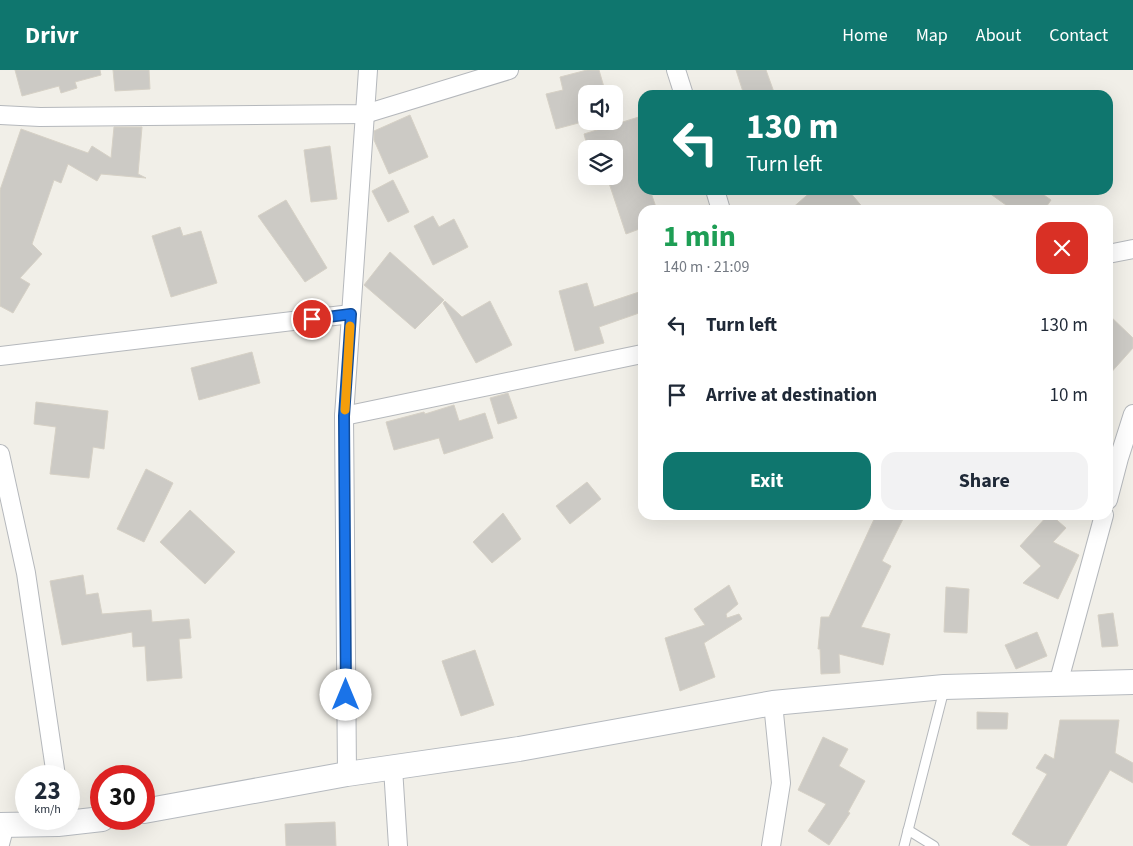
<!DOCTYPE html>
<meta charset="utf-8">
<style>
:root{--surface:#fff;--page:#f2f2f3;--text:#1f2937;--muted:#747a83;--accent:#0f766e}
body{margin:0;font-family:"Source Sans 3",sans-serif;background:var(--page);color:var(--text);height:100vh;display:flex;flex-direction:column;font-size:19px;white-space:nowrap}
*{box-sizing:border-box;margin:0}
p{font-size:16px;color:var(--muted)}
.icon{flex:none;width:28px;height:28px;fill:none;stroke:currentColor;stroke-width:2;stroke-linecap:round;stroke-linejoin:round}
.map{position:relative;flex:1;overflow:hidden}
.drawer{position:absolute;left:638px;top:135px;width:475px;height:315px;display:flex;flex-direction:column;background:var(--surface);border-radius:15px;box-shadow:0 5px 20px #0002}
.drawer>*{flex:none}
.guide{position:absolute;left:638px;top:20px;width:475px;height:105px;border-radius:15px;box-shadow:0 5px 20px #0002;background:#0f766e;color:#fff;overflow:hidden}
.buttons{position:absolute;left:578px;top:15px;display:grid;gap:10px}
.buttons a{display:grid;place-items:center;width:45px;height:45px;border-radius:10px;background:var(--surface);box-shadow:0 5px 20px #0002;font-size:25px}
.speed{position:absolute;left:15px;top:695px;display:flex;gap:10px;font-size:25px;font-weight:700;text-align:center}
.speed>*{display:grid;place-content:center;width:65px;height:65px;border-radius:50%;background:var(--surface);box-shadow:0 5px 20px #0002;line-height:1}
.speed small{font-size:12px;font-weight:400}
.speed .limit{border:8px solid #d22;background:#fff;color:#111}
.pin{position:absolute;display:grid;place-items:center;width:42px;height:42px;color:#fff;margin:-21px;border:2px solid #fff;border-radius:50%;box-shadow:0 1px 5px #0007}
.me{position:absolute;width:55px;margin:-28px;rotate:0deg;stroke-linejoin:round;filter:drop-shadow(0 0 4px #0008)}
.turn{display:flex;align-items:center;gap:18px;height:105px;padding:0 25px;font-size:22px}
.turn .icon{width:65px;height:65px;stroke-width:2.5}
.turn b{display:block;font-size:35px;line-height:42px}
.round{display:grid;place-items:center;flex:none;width:52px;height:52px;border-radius:15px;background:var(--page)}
.head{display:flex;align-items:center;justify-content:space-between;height:85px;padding:0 25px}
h1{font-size:30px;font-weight:700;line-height:38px;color:#1e9e55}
.action{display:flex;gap:10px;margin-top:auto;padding:10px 25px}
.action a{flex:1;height:58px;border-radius:15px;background:var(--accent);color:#fff;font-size:20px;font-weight:700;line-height:58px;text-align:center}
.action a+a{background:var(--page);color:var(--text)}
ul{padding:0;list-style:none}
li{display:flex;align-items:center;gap:15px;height:70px;padding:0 25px}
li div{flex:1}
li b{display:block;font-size:19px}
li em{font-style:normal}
header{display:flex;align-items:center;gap:30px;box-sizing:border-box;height:70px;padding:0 25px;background:var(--accent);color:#fff}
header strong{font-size:24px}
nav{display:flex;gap:28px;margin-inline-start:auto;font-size:18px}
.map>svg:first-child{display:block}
.building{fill:#cccac5;stroke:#d6d1c6}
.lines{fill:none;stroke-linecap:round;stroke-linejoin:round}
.lane-casing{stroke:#b5b8bc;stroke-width:11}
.street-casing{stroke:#b5b8bc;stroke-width:20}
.secondary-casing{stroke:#b6babf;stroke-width:26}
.lane{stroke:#fff;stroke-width:9}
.street{stroke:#fff;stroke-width:18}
.secondary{stroke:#fff;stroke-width:24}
.route-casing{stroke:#114b97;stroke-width:12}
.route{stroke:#1a73e8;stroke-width:9}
.slow{stroke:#f59e0b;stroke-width:9}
</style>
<header>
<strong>Drivr</strong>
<nav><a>Home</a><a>Map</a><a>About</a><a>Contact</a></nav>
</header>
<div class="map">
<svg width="1133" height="776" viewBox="0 0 1133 776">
<rect width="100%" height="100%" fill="#f1efe8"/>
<g class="building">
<path d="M15 0H100L101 5 75 12 77 18 61 23 59 16 22 26Z"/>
<path d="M113 0H149L150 19 115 21Z"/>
<path d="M587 0H599L606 24H586V51L556 59 546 24 563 20 560 7Z"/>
<path d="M736 0H766L775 25H744Z"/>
<path d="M410 45 428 87 389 104 374 70V61Z"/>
<path d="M642 46V120H650L657 140H642V158L626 164 607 107 614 106V79H588L584 64Z"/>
<path d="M114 57H142L138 104 146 108 101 104 97 111 68 94 61 113 54 110 32 174 42 184 20 208 30 214 13 243 0 236V120L21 59 88 83 92 76 111 88Z"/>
<path d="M330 76 337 129 311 132 304 80Z"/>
<path d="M393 110 409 142 388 152 372 121Z"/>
<path d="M813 120H848L865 140H790Z"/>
<path d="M985 120H1037L1051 130 1044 140H1013Z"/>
<path d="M286 130 327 198 305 212 258 146Z"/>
<path d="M433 146 439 157 454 149 468 177 433 195 414 156Z"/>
<path d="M180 157 183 166 201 161 217 213 171 227 152 166Z"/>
<path d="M390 182 444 230 415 259 364 215Z"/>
<path d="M587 213 594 237 642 221V242L599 257 604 273 575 281 559 221Z"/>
<path d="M445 231 462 247 490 231 512 275 476 293 443 233Z"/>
<path d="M1108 244 1133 268V278L1108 306Z"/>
<path d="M252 282 260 313 199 330 191 298Z"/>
<path d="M508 323 517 348 498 354 490 328Z"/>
<path d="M36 332 108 341 104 379 93 377 89 408 50 404 56 357 34 354Z"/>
<path d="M454 335 459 351 485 343 493 368 444 384 439 368 394 380 386 352 424 342 425 344Z"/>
<path d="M146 399 173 413 144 472 117 459Z"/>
<path d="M587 412 601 429 570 454 556 436Z"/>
<path d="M190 440 235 482 205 514 160 472Z"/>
<path d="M503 443 521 469 492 493 473 472Z"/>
<path d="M876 445H905L882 491 891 496 861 557 890 564 883 595 839 584 840 603 821 604 820 579H818L821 547H829Z"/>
<path d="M1048 445H1051L1066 458 1053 472 1079 485 1058 529 1023 513 1041 496 1020 476Z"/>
<path d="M83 505 86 525 98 523 102 544 151 540 152 552 189 549 191 568 179 569 182 608 147 611 145 576 133 577 132 562 62 575 50 511Z"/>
<path d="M729 515 738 534 726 544 727 548 739 544 742 549 704 573 715 607 680 621 665 568 705 555 694 539Z"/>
<path d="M946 517 969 519 967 563 944 562Z"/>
<path d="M1113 543 1118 576 1102 577 1098 545Z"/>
<path d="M1037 562 1047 586 1016 599 1005 575Z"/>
<path d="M475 580 494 635 461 646 442 591Z"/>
<path d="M977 642 1008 643 1007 659H977Z"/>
<path d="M1060 650H1119L1115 683 1133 693V713L1110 700 1066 776H1031L1012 764 1047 704 1036 698 1045 684 1054 689Z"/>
<path d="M823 667 848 679 839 696 865 711 848 742 850 743 829 775 808 761 826 734 798 720Z"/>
<path d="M335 752 336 776H286L285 754Z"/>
</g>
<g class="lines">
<g class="lane-casing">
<g id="lane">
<path d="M908 760 934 776"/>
<path d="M904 776 944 620"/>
</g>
</g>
<g class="street-casing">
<g id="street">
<path d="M676 0 684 25"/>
<path d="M0 45 40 47 365 44 509 0"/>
<path d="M715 120 721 140"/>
<path d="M1108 184 1133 179"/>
<path d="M0 286 351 244"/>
<path d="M344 346 642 284"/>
<path d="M0 384 26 503 56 706"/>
<path d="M1108 430 1119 388 1133 344"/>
<path d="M1058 614 1104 445"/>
<path d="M393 698 398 776"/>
<path d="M347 704 344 346 368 0"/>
<path d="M0 774 5 755"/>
<path d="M771 776 781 713 773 633"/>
</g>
</g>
<g class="secondary-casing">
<g id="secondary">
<path d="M144 741 347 704 519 679 773 633 944 617 1133 612"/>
<path d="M0 755 58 754 102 749"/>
</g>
</g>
<use href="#lane" class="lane"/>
<use href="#street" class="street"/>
<use href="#secondary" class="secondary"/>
</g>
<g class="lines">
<g class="route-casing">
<path id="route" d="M312 249 351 244 344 346 346 625"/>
</g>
<use href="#route" class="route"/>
<path class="slow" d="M345 340 350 256"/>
</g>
</svg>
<div class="buttons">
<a><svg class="icon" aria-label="sound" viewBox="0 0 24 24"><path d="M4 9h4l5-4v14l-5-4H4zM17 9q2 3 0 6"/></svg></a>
<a><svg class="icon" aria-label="layers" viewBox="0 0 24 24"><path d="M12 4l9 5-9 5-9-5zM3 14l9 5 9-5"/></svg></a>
</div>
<div class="speed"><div>23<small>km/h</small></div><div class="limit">30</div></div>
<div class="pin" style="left:312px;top:249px;background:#d93025"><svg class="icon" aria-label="arrive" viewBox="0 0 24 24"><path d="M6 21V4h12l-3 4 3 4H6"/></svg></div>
<svg class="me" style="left:346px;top:625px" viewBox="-20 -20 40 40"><circle r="19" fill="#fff"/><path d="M0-13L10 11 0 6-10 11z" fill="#1a73e8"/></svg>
<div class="guide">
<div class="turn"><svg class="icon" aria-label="left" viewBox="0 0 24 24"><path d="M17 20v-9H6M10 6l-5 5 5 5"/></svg><div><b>130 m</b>Turn left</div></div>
</div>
<section class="drawer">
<div class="head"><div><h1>1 min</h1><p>140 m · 21:09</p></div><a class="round" style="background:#d93025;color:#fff"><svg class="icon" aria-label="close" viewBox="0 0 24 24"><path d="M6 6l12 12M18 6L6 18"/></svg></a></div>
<ul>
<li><svg class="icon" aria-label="left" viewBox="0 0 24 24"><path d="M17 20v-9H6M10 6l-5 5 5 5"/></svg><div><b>Turn left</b></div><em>130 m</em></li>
<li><svg class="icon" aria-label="arrive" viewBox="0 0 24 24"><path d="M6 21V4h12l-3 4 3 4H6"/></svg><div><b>Arrive at destination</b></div><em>10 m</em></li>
</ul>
<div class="action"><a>Exit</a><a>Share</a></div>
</section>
</div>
